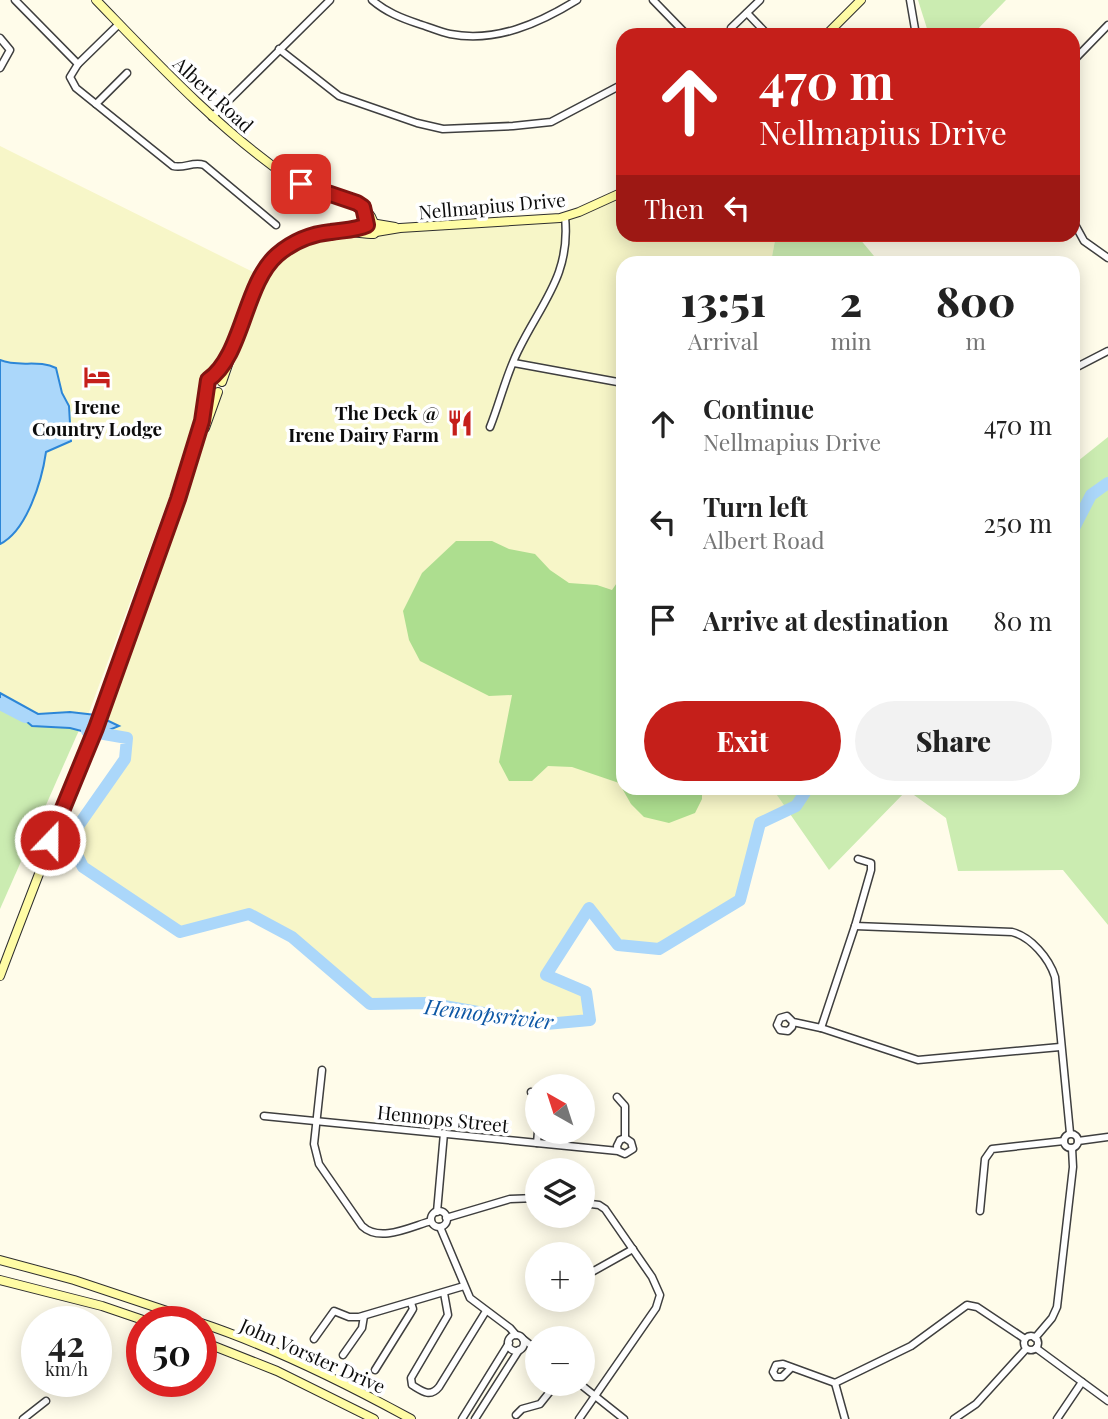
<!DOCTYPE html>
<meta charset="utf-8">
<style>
:root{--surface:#fff;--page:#f2f2f2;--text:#222;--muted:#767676;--accent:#c51f1a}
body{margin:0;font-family:"Playfair Display",serif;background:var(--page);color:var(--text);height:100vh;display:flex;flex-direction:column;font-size:26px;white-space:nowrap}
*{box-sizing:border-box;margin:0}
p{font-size:23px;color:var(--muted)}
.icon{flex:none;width:38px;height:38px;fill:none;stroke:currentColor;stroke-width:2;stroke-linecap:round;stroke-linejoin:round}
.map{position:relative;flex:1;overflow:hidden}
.side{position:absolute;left:616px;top:256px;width:464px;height:539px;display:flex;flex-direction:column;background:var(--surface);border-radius:21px;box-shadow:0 4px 18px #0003}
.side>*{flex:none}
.banner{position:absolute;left:616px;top:28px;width:464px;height:214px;border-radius:21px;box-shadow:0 4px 18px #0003;background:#c51f1a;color:#fff;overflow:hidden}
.needle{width:46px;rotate:321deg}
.buttons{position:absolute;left:525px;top:1074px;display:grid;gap:14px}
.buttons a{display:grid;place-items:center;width:70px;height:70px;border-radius:50%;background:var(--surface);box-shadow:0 4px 18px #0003;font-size:35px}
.speed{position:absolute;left:21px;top:1306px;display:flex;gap:14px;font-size:35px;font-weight:700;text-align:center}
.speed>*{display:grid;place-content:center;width:91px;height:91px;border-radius:50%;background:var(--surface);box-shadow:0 4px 18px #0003;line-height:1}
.speed small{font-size:18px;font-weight:400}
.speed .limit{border:10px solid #d22;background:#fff;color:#111}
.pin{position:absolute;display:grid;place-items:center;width:60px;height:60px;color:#fff;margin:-30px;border-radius:14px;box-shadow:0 4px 10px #0006}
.me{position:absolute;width:77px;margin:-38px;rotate:22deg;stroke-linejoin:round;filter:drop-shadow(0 0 5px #0008)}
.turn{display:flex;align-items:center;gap:24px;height:147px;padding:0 28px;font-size:32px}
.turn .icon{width:91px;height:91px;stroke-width:2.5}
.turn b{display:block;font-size:49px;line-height:60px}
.then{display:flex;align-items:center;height:66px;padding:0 28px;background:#0003;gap:14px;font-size:26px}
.eta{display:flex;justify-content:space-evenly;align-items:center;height:119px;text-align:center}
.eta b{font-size:42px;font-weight:800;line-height:49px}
.cta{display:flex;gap:14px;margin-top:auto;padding:14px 28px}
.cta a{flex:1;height:80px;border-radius:42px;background:var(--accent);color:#fff;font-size:28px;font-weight:800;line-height:80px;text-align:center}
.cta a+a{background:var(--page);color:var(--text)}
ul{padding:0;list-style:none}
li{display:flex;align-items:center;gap:21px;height:98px;padding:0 28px}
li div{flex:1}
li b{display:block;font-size:26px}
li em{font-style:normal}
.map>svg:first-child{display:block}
.farmland{fill:#f7f6c8}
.green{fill:#cbecb1}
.forest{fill:#adde8f}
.water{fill:#abd7fa;stroke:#2c86d7;stroke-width:2}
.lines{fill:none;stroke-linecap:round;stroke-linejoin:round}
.river{stroke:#abd7fa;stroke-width:12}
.street-casing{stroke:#3f3f3f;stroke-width:9}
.secondary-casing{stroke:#2e2e2e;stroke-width:10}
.street{stroke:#fff;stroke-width:6}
.secondary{stroke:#fffca5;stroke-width:8}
.route-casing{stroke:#801411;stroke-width:18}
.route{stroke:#c51f1a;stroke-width:12}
.labels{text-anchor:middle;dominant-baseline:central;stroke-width:7;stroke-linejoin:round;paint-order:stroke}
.street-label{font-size:19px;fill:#0c0c0c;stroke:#fff}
.poi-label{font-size:19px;font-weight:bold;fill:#0c0c0c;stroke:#fff}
.water-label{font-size:21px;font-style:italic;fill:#0d57a5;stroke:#fff}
</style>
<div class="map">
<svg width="1108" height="1419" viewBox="0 0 1108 1419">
<rect width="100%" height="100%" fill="#fffcea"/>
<g class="farmland">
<path d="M0 146 253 272 82 731 0 699Z"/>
<path d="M623 193V234L776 235 771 262H623V788H772L786 808 760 824 740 900 659 949 618 945 589 909 546 974 586 992 590 1020 546 1024 427 1003 370 1004 292 937 249 914 180 932 83 867 69 839 125 759 127 738 93 730 274 261 318 235 342 236 366 232 565 219Z"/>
</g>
<g class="green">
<path d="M918 0H1006L972 35H929Z"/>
<path d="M776 235H861L859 238 879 262H771Z"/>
<path d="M1108 437V925L1063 870 958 871 946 818 907 790 829 870 772 788H1073V465Z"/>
<path d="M0 699 80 728 0 909Z"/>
</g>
<path class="forest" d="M456 541H492L509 549 535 554 550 570 569 583 597 585 612 590 623 574V788H702V799L695 813 669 823 644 817 631 804 619 783 572 767 548 766 532 781H509L499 762 512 695 489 696 420 661 409 640 403 611 422 573Z"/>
<g class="water">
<path d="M0 360C18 368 39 359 56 368L62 393 69 406 71 441 46 452C42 480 27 531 0 544Z"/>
<path d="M0 693 38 714 70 712 96 715 119 726 97 735 70 728 32 726 14 711 0 704Z"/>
</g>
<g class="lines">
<g class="river">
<path d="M1073 530 1091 495 1108 483"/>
<path d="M0 704 25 717"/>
<path d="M87 731 127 738 125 759 69 839 83 867 180 932 249 914 292 937 370 1004 427 1003 546 1024 590 1020 586 992 546 975 589 908 618 945 659 949 740 900 760 823 796 806 808 788"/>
</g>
<g class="street-casing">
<g id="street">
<path d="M15 0 78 64 70 77 76 88 173 166C184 169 193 161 204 165L276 225"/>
<path d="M372 0C386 12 401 18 419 24 429 27 440 32 450 34 496 43 540 23 577 0"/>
<path d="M653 0 687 35"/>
<path d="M910 0 916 35"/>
<path d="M747 13 768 35"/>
<path d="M731 28 760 0"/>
<path d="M0 38 10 50 0 68"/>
<path d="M279 49 339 96 417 123 443 129 513 126 551 122 623 84"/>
<path d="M1073 61 1108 25"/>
<path d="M78 64 119 24"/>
<path d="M96 104 127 73"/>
<path d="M212 117 330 0"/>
<path d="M1073 221 1084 241 1108 258"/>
<path d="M514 363 623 383"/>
<path d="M1073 369 1108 351"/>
<path d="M490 427C500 402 506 375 518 351 541 303 571 275 565 217"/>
<path d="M855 926 1012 932C1031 937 1049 958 1055 977L1070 1133"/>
<path d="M793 1022 792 1027 788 1031 780 1030 777 1025 780 1018 787 1016 793 1022 821 1028 918 1060 1060 1047"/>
<path d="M821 1028 855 926 871 870V863L858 859"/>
<path d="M322 1070 314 1144 319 1164 362 1226C380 1243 410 1227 431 1221"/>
<path d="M531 1092 537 1096"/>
<path d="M617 1097 625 1106V1138"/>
<path d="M264 1116 618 1151 625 1154 633 1149 631 1142 625 1138 620 1140 617 1146 618 1151"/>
<circle cx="1071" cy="1141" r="7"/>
<path d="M1078 1141 1108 1137"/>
<path d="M537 1143 538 1132"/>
<path d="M980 1211 985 1159 992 1149 1064 1141"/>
<circle cx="439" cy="1219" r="8"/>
<path d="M437 1212 444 1133"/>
<path d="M446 1218 510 1199 537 1198"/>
<path d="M440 1227 470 1298 510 1328 516 1335"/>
<path d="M583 1277 633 1249"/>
<path d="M444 1293 448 1315 411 1378 412 1385C422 1391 430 1398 439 1387L486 1311"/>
<circle cx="516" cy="1343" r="8"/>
<circle cx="1031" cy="1343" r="7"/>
<path d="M1035 1338 1052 1318 1057 1307 1073 1167 1072 1148"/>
<path d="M314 1339 334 1311 349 1317H359L464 1286"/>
<path d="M523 1339 537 1350"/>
<path d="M1036 1348 1108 1401"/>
<path d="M343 1355 362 1328 364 1316"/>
<path d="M791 1368 782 1377H776L773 1372 776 1365 783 1364 835 1383 911 1346 967 1305 977 1307 1025 1339"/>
<path d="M375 1370 410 1314 413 1309 411 1303"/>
<path d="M835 1383 845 1419"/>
<path d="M580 1384 624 1419"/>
<path d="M516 1415 522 1409 540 1404 556 1384"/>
<path d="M23 1419 46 1401"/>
<path d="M462 1419 509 1343"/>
<path d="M475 1419 519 1350"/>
<path d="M579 1419 656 1308 660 1295 652 1277 605 1209 599 1205 583 1203"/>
<path d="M954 1419 976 1404 1026 1349"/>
<path d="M1057 1419 1082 1382"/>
</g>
</g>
<g class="secondary-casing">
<g id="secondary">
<path d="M96 0C156 62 216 127 288 177 312 194 364 192 374 223"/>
<path d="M826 35 861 0"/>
<path d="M354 229 371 223 395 227"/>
<path d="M376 232 400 228 560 218 579 212 623 192"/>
<path d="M236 341C239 326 246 313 252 299 268 261 287 237 331 232 346 230 360 234 374 234L377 231 376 225"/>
<path d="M222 382 231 356"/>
<path d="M205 428 218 392"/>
<path d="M0 976C69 792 146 610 202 421L206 405V383L220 367 237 337"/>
<path d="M0 1260 74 1280 197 1321"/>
<path d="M0 1280 102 1306 146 1321"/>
<path d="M201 1323C270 1346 347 1384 411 1419"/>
<path d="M201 1341 277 1371 374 1419"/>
</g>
</g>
<use href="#street" class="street"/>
<use href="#secondary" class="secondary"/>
</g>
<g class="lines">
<g class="route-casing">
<path id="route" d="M50 840 96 728 178 499 202 421 208 380C243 356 244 284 277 255 292 242 311 234 331 232 344 230 356 230 367 225L363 207 357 203 301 184"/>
</g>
<use href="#route" class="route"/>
</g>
<defs>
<g id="hotel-bare" transform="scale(2.1)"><path d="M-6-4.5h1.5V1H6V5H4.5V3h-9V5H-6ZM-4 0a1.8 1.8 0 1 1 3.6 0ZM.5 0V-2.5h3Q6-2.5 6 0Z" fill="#c51f1a" stroke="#fff" stroke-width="2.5" paint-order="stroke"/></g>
<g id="restaurant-bare" transform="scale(2.1)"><path d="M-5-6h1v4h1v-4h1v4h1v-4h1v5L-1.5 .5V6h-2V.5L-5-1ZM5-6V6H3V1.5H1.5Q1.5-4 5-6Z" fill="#c51f1a" stroke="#fff" stroke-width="2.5" paint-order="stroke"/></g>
</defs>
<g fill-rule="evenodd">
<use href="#hotel-bare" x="97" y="377"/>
<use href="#restaurant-bare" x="460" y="423"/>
</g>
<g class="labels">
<g class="street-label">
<text transform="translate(214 94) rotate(43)">Albert Road</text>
<text transform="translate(492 205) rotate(-5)">Nellmapius Drive</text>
<text transform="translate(443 1118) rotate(6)">Hennops Street</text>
<text transform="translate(313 1355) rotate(24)">John Vorster Drive</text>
</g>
<g class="poi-label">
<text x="97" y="406">Irene<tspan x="97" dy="22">Country Lodge</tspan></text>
<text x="439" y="412" text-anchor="end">The Deck @<tspan x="439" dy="22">Irene Dairy Farm</tspan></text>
</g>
<g class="water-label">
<text transform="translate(489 1013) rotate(7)">Hennopsrivier</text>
</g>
</g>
</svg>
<div class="buttons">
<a><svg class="needle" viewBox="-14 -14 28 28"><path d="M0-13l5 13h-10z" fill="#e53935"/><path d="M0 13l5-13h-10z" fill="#767676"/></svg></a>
<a><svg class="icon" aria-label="layers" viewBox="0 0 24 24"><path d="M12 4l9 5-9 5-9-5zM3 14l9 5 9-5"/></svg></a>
<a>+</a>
<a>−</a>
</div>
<div class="speed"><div>42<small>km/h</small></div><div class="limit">50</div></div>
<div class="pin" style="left:301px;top:184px;background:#d93025"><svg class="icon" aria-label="arrive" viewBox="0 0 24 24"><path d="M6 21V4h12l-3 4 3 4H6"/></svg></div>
<svg class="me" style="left:50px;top:840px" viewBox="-20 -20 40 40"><circle r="17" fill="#c51f1a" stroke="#fff" stroke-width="3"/><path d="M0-11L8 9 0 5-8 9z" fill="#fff"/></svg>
<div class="banner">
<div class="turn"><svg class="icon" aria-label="ahead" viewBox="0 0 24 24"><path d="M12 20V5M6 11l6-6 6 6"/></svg><div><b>470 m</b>Nellmapius Drive</div></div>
<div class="then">Then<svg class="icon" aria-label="left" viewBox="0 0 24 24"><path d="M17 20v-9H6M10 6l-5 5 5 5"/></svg></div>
</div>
<section class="side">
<div class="eta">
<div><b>13:51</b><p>Arrival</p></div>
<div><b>2</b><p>min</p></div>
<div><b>800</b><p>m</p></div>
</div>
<ul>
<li><svg class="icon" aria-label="ahead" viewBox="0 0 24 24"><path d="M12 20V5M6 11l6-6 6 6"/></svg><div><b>Continue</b><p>Nellmapius Drive</p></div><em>470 m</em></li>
<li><svg class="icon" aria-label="left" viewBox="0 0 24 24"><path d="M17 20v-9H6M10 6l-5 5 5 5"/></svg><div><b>Turn left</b><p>Albert Road</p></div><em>250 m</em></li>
<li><svg class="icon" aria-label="arrive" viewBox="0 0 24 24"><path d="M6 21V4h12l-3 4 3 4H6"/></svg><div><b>Arrive at destination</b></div><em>80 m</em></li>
</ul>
<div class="cta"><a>Exit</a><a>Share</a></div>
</section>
</div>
